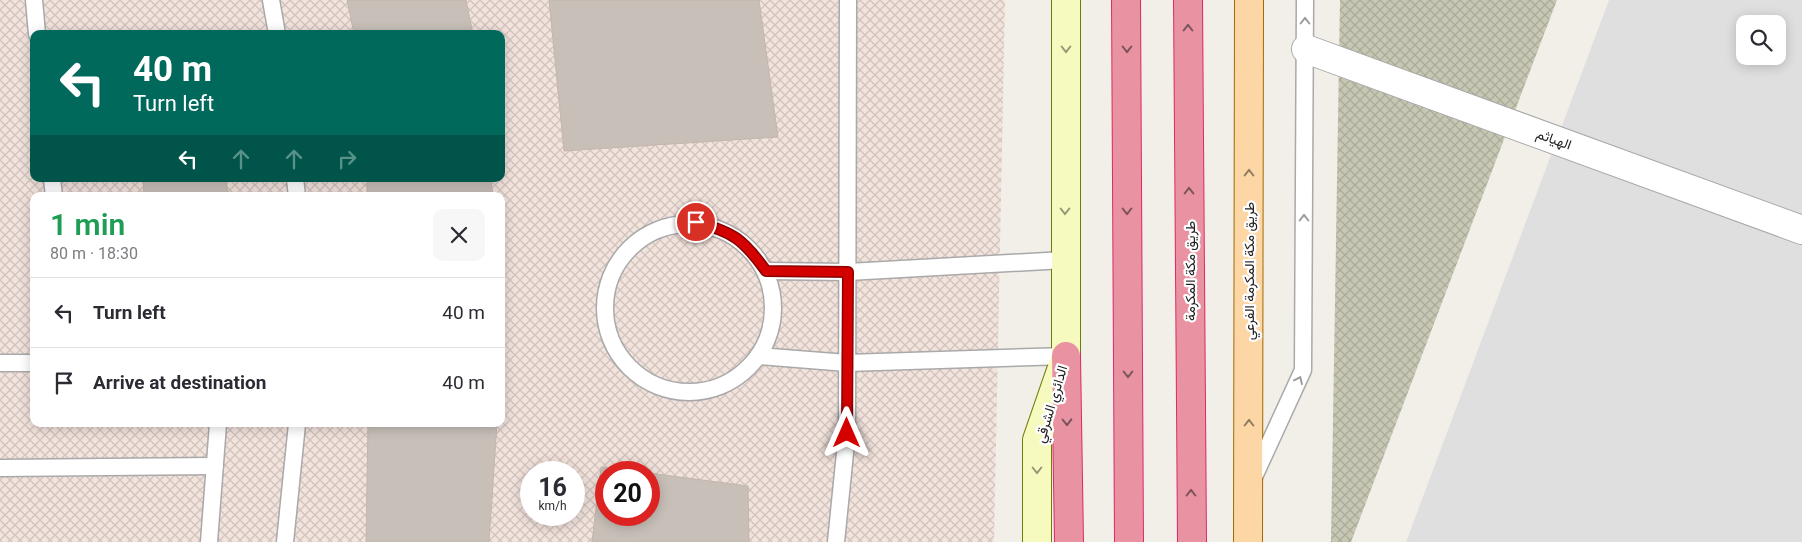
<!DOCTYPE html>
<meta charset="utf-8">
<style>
:root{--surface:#fff;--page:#f7f7f7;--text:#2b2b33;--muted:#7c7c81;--line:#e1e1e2}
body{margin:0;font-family:Roboto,Vazirmatn,sans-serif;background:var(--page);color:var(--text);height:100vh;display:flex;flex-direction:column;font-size:19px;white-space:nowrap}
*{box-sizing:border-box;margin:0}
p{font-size:16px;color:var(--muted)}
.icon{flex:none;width:28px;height:28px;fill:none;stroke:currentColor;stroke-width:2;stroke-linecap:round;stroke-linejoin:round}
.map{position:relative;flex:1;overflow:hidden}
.side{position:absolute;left:30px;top:192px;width:475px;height:235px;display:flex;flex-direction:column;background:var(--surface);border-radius:10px;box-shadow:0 2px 12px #0003}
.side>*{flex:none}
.top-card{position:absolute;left:30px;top:30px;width:475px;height:152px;border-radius:10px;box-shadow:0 2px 12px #0003;background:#00695c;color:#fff;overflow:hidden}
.buttons{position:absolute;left:1736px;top:15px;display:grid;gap:10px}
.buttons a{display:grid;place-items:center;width:50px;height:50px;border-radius:10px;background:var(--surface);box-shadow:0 2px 12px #0003;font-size:25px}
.speed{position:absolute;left:520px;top:461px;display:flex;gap:10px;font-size:25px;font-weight:700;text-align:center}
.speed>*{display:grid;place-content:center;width:65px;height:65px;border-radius:50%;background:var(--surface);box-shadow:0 2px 12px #0003;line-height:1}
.speed small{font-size:12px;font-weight:400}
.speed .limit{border:8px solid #d22;background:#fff;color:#111}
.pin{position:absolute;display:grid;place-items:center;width:42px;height:42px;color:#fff;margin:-21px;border:2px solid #fff;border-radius:50%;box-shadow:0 1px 5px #0007}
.me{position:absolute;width:55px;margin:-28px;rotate:0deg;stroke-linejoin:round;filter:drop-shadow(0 0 4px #0008)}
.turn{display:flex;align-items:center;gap:18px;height:105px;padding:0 20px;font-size:22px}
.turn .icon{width:65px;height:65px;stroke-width:2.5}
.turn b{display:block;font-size:35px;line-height:42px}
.lanes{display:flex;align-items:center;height:48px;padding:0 20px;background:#0003;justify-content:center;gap:25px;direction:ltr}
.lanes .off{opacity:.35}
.round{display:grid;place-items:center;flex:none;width:52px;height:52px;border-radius:10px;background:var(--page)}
.head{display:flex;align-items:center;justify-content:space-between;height:85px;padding:0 20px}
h1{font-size:30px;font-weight:600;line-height:38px;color:#1e9e55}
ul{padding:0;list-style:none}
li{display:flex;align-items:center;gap:15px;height:70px;padding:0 20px;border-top:1px solid var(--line)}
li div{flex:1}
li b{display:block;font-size:19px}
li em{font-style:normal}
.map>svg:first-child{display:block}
.residential{fill:#e0dfdf;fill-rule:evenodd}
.military{fill:url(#military-cross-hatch);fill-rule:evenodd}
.construction{fill:url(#construction-cross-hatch)}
.building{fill:#c7bfb8;stroke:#c4b6ab}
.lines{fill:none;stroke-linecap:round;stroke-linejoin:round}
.lane-casing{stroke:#a9a9a9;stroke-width:19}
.street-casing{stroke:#a9a9a9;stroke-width:30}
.secondary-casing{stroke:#707d05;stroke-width:30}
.primary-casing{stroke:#a06b00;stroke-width:30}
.highway-casing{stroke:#dc2a67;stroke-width:30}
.lane{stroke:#fff;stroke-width:16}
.street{stroke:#fff;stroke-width:28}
.secondary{stroke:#f7fabf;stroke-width:28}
.primary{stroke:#fcd6a4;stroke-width:28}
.highway{stroke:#e892a2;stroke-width:28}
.oneway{stroke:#9c9c9c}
.oneway2{stroke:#7b545c}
.oneway3{stroke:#979978}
.oneway4{stroke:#8f7c63}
.route-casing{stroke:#8a0000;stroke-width:12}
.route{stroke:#d40000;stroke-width:9}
.labels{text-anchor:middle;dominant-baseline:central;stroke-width:4.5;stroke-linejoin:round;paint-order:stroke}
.street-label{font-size:14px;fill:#222;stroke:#fff}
</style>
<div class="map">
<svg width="1802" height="542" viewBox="0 0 1802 542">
<defs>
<pattern id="military-cross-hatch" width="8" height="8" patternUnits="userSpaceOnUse" patternTransform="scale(1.25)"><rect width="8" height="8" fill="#f3e3dd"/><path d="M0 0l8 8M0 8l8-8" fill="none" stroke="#d0c2bd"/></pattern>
<pattern id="construction-cross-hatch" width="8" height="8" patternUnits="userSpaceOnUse" patternTransform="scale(1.25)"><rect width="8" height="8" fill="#c7c7b4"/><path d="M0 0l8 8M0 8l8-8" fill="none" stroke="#abab9a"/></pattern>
</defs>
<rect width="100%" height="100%" fill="#f2efe9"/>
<path class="residential" d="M1609 0H1802V542H1406ZM1745 24H1778V56H1745Z"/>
<path class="military" d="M0 0H1005L994 542H0ZM34 34H501V179H34ZM34 196H501V424H34ZM531 472H574V515H531ZM606 472H649V515H606Z"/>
<path class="construction" d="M1340 0H1557L1351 542H1331Z"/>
<g class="building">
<path d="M347 0H466L473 34H354Z"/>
<path d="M549 0H759L778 137 564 151Z"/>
<path d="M143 179H226L228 196H144Z"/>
<path d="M367 179H491L493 196H367Z"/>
<path d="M501 281 502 352 501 368Z"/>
<path d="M368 424H497L489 542H366Z"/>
<path d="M601 467 642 472H606V515H649V473L748 486 749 542H592Z"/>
</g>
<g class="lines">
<g class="lane-casing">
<g id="lane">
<path d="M34 0 37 34"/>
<path d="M271 0 277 34"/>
<path d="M52 179 54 196"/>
<path d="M295 179 297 196"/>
<circle cx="689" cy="308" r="84"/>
<path d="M766 271 848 272 1064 260"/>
<path d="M758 356 847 363 1066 356"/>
<path d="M0 363H34"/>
<path d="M0 468 215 466"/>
<path d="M1253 479 1303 370 1305 0"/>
<path d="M209 542 218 424"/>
<path d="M285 542 297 424"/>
<path d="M836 542 847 433 848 0"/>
</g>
</g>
<g class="street-casing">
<path id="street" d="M1306 49 1802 230"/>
</g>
<g class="secondary-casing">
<path id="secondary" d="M1037 542V440L1066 356V0"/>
</g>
<g class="primary-casing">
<path id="primary" d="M1248 542 1249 0"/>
</g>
<g class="highway-casing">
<g id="highway">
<path d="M1126 0 1129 542"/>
<path d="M1188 0 1192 542"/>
<path d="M1066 356 1069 542"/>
</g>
</g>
<use href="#lane" class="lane"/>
<use href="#street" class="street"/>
<use href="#secondary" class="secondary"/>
<use href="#primary" class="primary"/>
<use href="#highway" class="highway"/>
</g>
<defs><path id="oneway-chevron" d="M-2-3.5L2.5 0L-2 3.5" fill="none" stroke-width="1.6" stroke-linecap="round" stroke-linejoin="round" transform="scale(1.25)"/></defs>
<g class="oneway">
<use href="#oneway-chevron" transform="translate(1305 21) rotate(-90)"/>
<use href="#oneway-chevron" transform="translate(1304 218) rotate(-90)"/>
<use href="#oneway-chevron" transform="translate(1299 380) rotate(-65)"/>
</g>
<g class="oneway2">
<use href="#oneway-chevron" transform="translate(1188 28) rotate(-90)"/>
<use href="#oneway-chevron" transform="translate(1127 49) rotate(90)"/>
<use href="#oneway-chevron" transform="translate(1189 191) rotate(-90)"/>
<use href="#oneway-chevron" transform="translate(1127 211) rotate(90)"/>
<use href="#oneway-chevron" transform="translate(1128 374) rotate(90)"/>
<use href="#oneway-chevron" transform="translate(1067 422) rotate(89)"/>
<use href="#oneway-chevron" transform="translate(1191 493) rotate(-90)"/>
</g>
<g class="oneway3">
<use href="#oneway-chevron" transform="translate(1066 49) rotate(90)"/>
<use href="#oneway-chevron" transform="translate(1065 211) rotate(90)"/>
<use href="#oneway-chevron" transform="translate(1037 470) rotate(90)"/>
</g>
<g class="oneway4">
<use href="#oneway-chevron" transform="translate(1249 173) rotate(-90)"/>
<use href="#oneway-chevron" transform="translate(1249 423) rotate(-90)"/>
</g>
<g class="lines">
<g class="route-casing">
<path id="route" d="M696 222C733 232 743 239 766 271L848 272 847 433"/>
</g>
<use href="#route" class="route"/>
</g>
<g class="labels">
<g class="street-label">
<text transform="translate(1554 139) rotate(20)">الهياثم</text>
<text transform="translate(1190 271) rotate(-90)">طريق مكة المكرمة</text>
<text transform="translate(1249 271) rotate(-90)">طريق مكة المكرمة الفرعي</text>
<text transform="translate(1051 404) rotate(-73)">الدائري الشرقي</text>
</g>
</g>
</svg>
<div class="buttons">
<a><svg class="icon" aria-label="search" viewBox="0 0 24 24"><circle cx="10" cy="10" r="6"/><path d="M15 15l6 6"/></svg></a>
</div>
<div class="speed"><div>16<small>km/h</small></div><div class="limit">20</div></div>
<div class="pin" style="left:696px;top:222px;background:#d93025"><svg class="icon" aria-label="arrive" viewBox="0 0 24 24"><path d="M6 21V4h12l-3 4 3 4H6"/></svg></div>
<svg class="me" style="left:847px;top:433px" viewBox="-20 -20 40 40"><path d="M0-17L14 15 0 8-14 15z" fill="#d40000" stroke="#fff" stroke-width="4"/></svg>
<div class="top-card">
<div class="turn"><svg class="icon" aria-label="left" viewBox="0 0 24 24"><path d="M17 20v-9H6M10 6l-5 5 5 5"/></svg><div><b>40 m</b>Turn left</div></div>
<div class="lanes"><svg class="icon" aria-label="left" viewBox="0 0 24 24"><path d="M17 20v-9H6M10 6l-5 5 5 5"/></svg><svg class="icon off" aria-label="ahead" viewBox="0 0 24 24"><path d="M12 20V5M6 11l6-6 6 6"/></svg><svg class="icon off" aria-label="ahead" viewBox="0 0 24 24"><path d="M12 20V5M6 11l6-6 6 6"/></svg><svg class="icon off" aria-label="right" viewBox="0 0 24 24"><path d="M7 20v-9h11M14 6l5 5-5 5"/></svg></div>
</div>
<section class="side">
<div class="head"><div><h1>1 min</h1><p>80 m · 18:30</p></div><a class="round"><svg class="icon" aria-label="close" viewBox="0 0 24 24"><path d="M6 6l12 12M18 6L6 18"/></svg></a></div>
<ul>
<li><svg class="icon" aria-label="left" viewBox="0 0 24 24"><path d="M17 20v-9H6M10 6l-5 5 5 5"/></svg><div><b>Turn left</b></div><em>40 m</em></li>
<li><svg class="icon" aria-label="arrive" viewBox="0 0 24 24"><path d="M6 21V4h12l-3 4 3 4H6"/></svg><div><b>Arrive at destination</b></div><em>40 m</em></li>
</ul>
</section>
</div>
